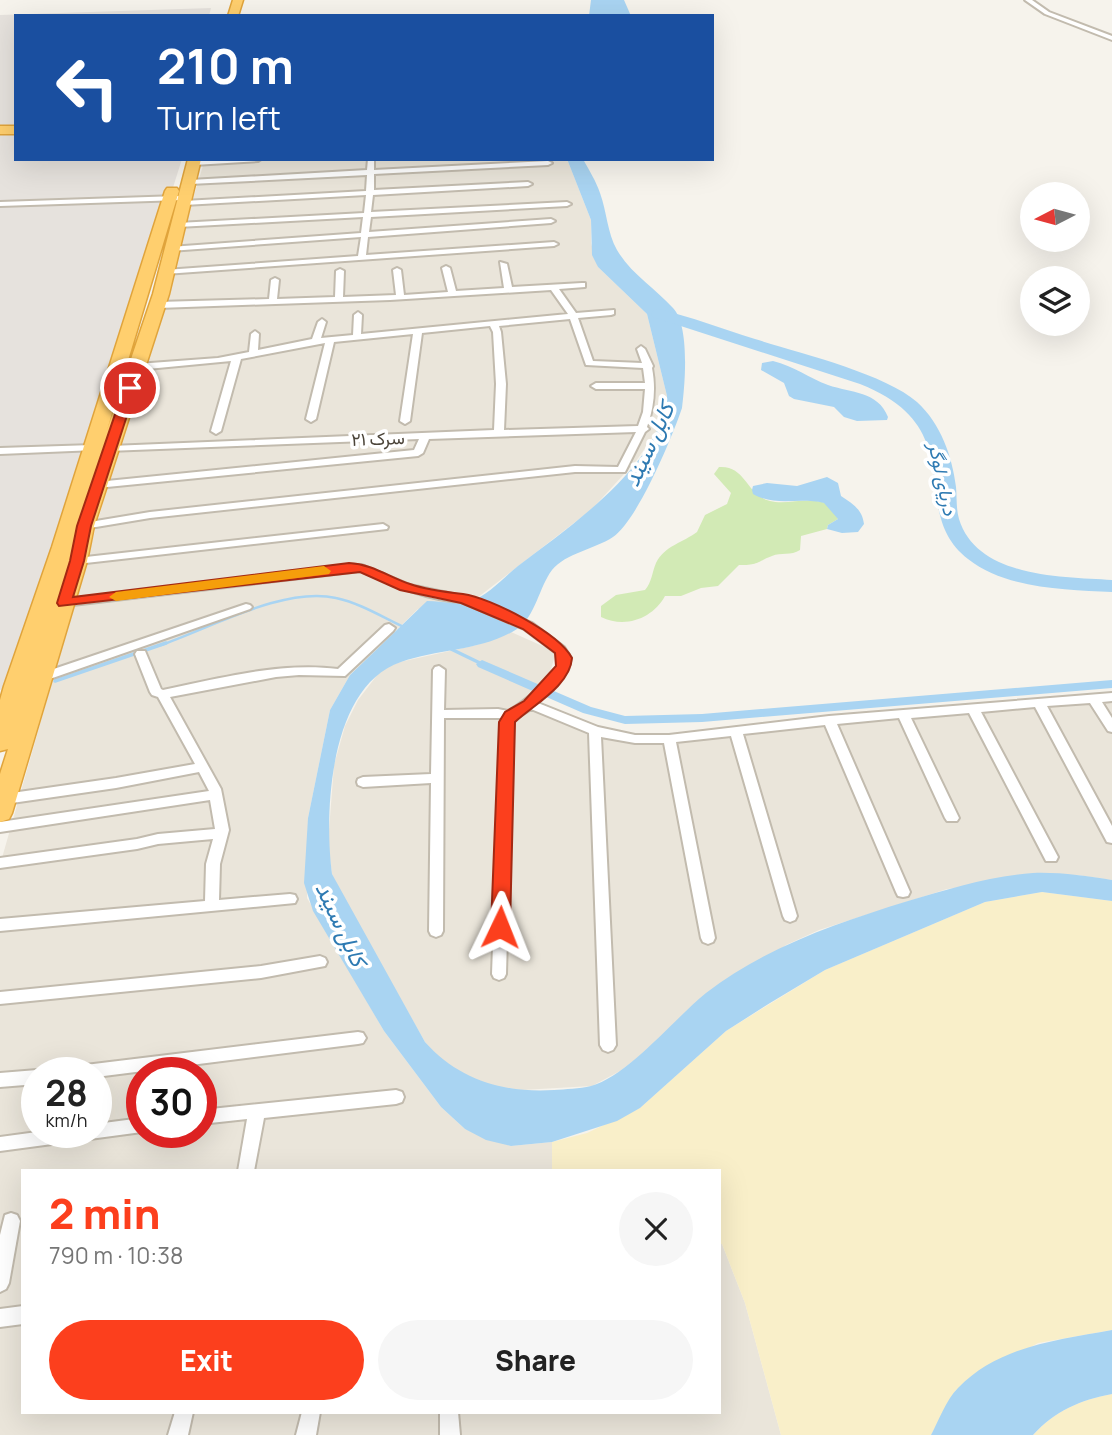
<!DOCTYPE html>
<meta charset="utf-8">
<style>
:root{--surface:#fff;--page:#f6f6f6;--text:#222;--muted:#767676;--accent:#fc3f1d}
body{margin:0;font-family:Manrope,Vazirmatn,sans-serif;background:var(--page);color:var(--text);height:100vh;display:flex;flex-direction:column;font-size:26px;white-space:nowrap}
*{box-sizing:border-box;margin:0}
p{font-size:23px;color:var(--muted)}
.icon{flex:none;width:38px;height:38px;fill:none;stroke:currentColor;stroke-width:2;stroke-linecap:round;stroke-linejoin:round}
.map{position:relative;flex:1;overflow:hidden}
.details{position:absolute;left:21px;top:1169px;width:700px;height:245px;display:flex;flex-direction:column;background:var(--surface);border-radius:0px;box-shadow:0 7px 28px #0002}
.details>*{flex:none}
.guide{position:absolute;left:14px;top:14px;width:700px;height:147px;border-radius:0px;box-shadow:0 7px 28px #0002;background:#1a4fa0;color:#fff;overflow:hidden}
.needle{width:46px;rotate:264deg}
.tools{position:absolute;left:1020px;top:182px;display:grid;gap:14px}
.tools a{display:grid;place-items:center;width:70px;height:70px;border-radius:50%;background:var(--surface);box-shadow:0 7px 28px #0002;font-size:35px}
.speed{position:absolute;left:21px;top:1057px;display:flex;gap:14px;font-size:35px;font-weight:700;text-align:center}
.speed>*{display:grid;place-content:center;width:91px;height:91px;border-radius:50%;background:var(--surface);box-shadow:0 7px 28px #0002;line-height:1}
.speed small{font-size:18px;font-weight:400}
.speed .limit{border:10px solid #d22;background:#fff;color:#111}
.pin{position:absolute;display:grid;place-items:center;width:60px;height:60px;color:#fff;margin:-30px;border:4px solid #fff;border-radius:50%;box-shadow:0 2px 7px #0007}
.me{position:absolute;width:77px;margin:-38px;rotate:2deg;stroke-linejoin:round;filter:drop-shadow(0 0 5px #0008)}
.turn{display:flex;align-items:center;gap:24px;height:147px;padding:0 28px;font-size:32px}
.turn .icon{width:91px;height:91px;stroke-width:2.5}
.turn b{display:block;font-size:49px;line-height:60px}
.round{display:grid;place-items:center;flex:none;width:74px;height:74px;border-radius:37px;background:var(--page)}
.headline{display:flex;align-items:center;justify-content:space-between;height:119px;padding:0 28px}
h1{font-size:42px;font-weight:800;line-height:52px;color:var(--accent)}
.button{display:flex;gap:14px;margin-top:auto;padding:14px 28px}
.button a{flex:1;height:80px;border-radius:42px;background:var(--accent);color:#fff;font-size:28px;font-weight:800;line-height:80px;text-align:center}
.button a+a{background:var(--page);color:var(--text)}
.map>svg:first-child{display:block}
.residential{fill:#eae5da;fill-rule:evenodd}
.industrial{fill:#e6e2dd}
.green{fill:#d2eab5}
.sand{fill:#f9efc9}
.water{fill:#a9d4f2}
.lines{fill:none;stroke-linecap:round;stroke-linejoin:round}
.stream-far1{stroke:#a9d4f2;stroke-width:2.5}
.stream{stroke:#a9d4f2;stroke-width:3.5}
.canal{fill:#a9d4f2;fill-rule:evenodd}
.river{fill:#a9d4f2;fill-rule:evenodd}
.street-casing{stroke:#c2bbae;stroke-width:4}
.highway-casing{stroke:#e0a43c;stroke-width:3}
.street{fill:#fff;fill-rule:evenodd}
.highway{fill:#ffcf6e;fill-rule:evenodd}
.route{fill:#fc3f1d;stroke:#a42913;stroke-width:2}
.slow{fill:#f59e0b}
.labels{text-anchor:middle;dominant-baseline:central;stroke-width:7;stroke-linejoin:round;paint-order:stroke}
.far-street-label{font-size:18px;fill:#4b4439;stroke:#fff}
.far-water-label{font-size:19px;font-style:italic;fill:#2e7ab2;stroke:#fff}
.water-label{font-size:23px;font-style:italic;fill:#2e7ab2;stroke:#fff}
</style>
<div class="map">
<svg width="1112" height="1435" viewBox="0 0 1112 1435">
<rect width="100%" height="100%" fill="#f6f3ec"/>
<g class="residential">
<path d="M205 159H567L591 220V243L598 267 647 314 667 396 666 407 657 431 636 461 592 509 477 598 418 609 350 675 330 710 308 818 307 898 384 1031 441 1107 465 1129 511 1146 552 1142V1171H23V1412H719V1244H722L745 1303 781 1435H0V865L138 380ZM37 1073H96V1132H37ZM142 1073H201V1132H142Z"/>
<path d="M511 632 556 652 550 673 530 704 595 731 635 739 1112 697V880L1077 875 947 889 819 930 786 945 620 1071 592 1086 522 1090 493 1086 463 1075 440 1059 425 1042 339 890 332 874 328 843 334 765 345 726 358 700 378 674 388 666 404 661 477 645Z"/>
</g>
<path class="industrial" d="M211 8 209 16H16V159H182L15 686 0 690V15Z"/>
<path class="green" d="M719 467C746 465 746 495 770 501 792 507 828 488 838 519L828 525 827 529 801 536 800 550C791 556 781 552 772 556 756 562 759 565 739 565L718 586 701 588 681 596H665C653 618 626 629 601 617V606L616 595 645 590C652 582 652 572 656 563 664 546 684 542 697 532L705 515 727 504 731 493 714 474Z"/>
<g class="sand">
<path d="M1042 892 1112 901V1330L1038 1343 956 1390 931 1435H781L745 1303 722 1244H719V1171H552V1142L587 1133 640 1108 726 1031 825 970 985 902Z"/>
<path d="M1112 1394V1435H1033C1055 1411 1080 1400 1112 1394Z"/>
</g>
<g class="water">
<path d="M591 0H624L631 16H589Z"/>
<path d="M567 159H583C589 170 596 181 600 193 607 212 607 232 617 250 631 274 655 288 673 308 690 326 685 384 682 408 672 438 637 521 613 537 595 549 566 553 552 570 539 587 536 616 517 629 483 651 438 649 401 662 329 686 324 813 332 874L425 1042C459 1080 503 1093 554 1090 566 1089 579 1089 591 1086 628 1076 675 1018 706 993 766 947 837 923 908 901 949 889 990 876 1033 873 1059 872 1086 876 1112 880V901L1042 892 985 902 825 970 770 1003 726 1031 640 1108 617 1121 552 1142 511 1146 486 1140 465 1129 441 1107 384 1031 313 911 304 883 308 818 330 710 350 675 427 601C440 601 458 605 470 601 487 597 505 576 518 566 568 528 662 464 667 396L647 314 598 267 592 255 591 220Z"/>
<path d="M773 361C794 366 809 378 828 385 851 393 878 391 888 417L887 420 857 421 844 417 834 407 794 399 789 396 784 383 761 370 762 363Z"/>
<path d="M827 477 838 483 841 496C853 504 862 509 864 524L858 532 842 533 827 529 828 525 838 519 824 503C799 497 775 507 753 494L752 490 753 486 767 483 797 486Z"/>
<path d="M1112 1330V1394C1080 1400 1055 1411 1033 1435H931C939 1420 946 1400 958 1388 999 1346 1057 1340 1112 1330Z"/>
</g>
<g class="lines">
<path class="stream-far1" d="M161 645C210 628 285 586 336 598 360 603 384 618 406 628"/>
<g class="stream">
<path d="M451 649 482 664"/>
<path d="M55 681 166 643"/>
</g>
<path class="canal" d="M482 660 591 707 625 716 702 714 1112 680V688L702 722 625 724 583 713 478 667 476 664Z"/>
<path class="river" d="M659 309C691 317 723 329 755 339 799 353 884 373 917 402 941 424 952 456 956 487 957 498 956 509 959 519 977 578 1063 577 1112 580V592C1066 590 1006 589 968 559 905 510 974 429 860 384L653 317 651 314 653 311Z"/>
<g class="street-casing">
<g id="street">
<path d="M1025 0H1032L1049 12 1112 36V40L1045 14Z"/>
<path d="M220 159H261L258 161 194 165 190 163 194 161Z"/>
<path d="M368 159H374V170L548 161 552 163 548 165 374 174V190L528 182 532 184 528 186 373 195 371 212 567 202 571 204 567 206 371 217 369 232 551 219 555 221 551 223 368 237 366 255 554 242 558 244 554 246 165 274 161 272 165 270 358 256 361 237 170 251 166 249 170 247 361 233 363 217 178 227 174 225 178 223 364 213 366 195 184 205 180 203 184 201 366 191 367 175 190 184 186 182 190 180 367 170Z"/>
<path d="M178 196 182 198 181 200 0 206V202Z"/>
<path d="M500 262 507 264 512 287 582 283H585V287L559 289 576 313 614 310V314L611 315 578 318 593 361 642 363 637 349 641 346 645 349 653 366 652 368C656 389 654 407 647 427L649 429 645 432 625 472H575L150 518 84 529 79 526 84 523 150 512 575 466 618 467 636 432 429 439 423 453 418 456 97 488 92 485 97 482 414 450 419 439 108 451 106 449 111 446 494 430 496 384 493 332 490 326 422 333 410 421 405 424 400 421 413 334 334 342 316 419 311 422 306 419 325 343 241 359 221 431 216 434 211 431 231 361 137 370 133 367 137 364 218 358 249 352 251 334 255 331 259 334 258 350 312 339 318 322 322 319 326 322 321 338 353 335 354 315 358 312 362 315 361 334 568 314 551 290 390 300 158 308 154 305 158 302 269 299 271 280 275 278 279 280 277 299 335 297 336 271 340 269 344 271 343 297 396 295 393 270 397 268 401 270 404 295 448 292 442 268 446 266 450 268 456 291 504 288ZM570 319 586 365 643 368 645 383H596L591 386 596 389H645L643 412 638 426 504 430 506 384 501 332 499 326Z"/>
<path d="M93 445 96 446V450L0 454V448Z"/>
<path d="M383 524 388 527 387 529 77 564 72 561 77 558Z"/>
<path d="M362 565 410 585 467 597 532 623 564 647 571 658 568 670 538 703 598 727 635 735H669L829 716 1112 693V701L1102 702 1112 718V732L1108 731 1090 703 1047 706 1112 826V843L1107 842 1035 707 981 712 1058 857 1056 861H1046L969 713 911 718 959 818 957 821H947L945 818 899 718 837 724 910 892 908 896 903 897 898 896 896 892 825 725 743 734 797 916 795 920 790 922 785 920 783 916 731 736 676 742 715 938 713 942 708 944 703 942 701 938 664 743H635L601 737 616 1045 613 1050 608 1052 603 1050 600 1045 589 733 531 709 515 719 513 722 506 974 504 978 499 980 494 978 492 974 501 722 503 718H444L443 931 441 935 436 937 431 935 429 931 431 783 363 787 358 785 357 782 358 779 363 777 431 774 433 670 435 667 439 666 445 670 444 710 498 709 508 711C521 704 555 677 559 663 560 657 559 657 556 653L524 629 461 602C426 600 393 585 361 571L64 606 58 603 64 600Z"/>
<path d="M246 604 250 605 252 607 250 609 44 681H36L34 678 36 675Z"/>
<path d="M389 624 395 628 393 631 345 676 299 675 276 677 170 697 221 789 229 830 220 864 219 900 290 894 295 895 297 899 295 903 0 931V919L205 901 206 864 213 839 158 844 137 849 0 868V858L137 839 158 834 215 829 210 800 0 832V822L209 791 199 772 116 788 5 804 0 802V796L5 794 116 778 195 764 158 697 152 695 150 692 135 654 137 651H145L161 689 163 690C221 678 279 662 338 669L385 625Z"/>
<path d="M320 956 325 958 327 962 325 966 261 978 0 1004V992L261 966Z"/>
<path d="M358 1032 363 1033 366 1038 363 1043 358 1044 96 1077V1073H69L71 1068 77 1066Z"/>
<path d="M37 1070 43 1073H37V1084L0 1087V1073Z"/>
<path d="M396 1090 402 1092 404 1097 402 1102 396 1104 264 1118 254 1171H238L247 1119 201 1124V1110Z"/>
<path d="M142 1118V1132L0 1151V1137L37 1132H96V1124Z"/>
<path d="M11 1213 17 1215 20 1221 9 1283 6 1289 0 1292V1235L5 1215Z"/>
<path d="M23 1306V1324L0 1327V1309Z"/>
<path d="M175 1412H193L188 1435H168Z"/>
<path d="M302 1412H320L316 1435H296Z"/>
<path d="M440 1412H458L460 1435H440Z"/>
</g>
</g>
<g class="highway-casing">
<g id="highway">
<path d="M233 0H243L238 16H228Z"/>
<rect x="0" y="126" width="16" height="8"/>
<path d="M188 159H201L169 294 94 526 87 561 12 813 9 819 0 822V774L8 749 0 751V700L4 686 52 547 165 191 167 188H177L179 191 107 430 153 294Z"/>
</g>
</g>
<use href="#street" class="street"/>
<use href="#highway" class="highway"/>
</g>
<path class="route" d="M130 384 136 388 91 526 84 561 73 597 349 563C372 564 389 577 410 584 427 590 445 592 463 594 491 598 559 633 572 658 570 686 533 705 515 722L510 927 507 932 500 934 494 932 491 927 499 722 505 712 524 701 556 666 555 653 523 629 461 603 400 590 360 572 59 606 57 603 70 561 77 526 124 388Z"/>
<path class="slow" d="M324 566 331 571 329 574 116 601 109 597 116 592Z"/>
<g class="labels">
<g class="far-street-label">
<text transform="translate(378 438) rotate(-2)">سرک ۲۱</text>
</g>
<g class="far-water-label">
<text transform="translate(943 479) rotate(78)">دریای لوگر</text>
</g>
<g class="water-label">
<text transform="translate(648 444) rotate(-65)">کابل سيند</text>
<text transform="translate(342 924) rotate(65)">کابل سيند</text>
</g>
</g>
</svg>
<div class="tools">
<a><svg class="needle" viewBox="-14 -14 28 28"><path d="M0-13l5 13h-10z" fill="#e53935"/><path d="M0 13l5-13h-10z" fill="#767676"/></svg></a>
<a><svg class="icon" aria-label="layers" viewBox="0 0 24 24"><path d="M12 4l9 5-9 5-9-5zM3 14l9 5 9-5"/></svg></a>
</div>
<div class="speed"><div>28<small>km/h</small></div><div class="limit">30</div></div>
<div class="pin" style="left:130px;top:388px;background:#d93025"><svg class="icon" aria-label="arrive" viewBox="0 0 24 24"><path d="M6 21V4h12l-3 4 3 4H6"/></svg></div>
<svg class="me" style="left:500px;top:927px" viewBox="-20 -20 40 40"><path d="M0-17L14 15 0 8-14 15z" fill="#fc3f1d" stroke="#fff" stroke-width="4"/></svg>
<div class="guide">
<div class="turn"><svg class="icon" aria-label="left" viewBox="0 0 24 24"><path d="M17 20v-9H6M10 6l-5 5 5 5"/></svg><div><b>210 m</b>Turn left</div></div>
</div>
<section class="details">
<div class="headline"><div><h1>2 min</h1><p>790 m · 10:38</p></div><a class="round"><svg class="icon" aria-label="close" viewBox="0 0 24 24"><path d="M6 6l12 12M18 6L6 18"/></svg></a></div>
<div class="button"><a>Exit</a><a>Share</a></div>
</section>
</div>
